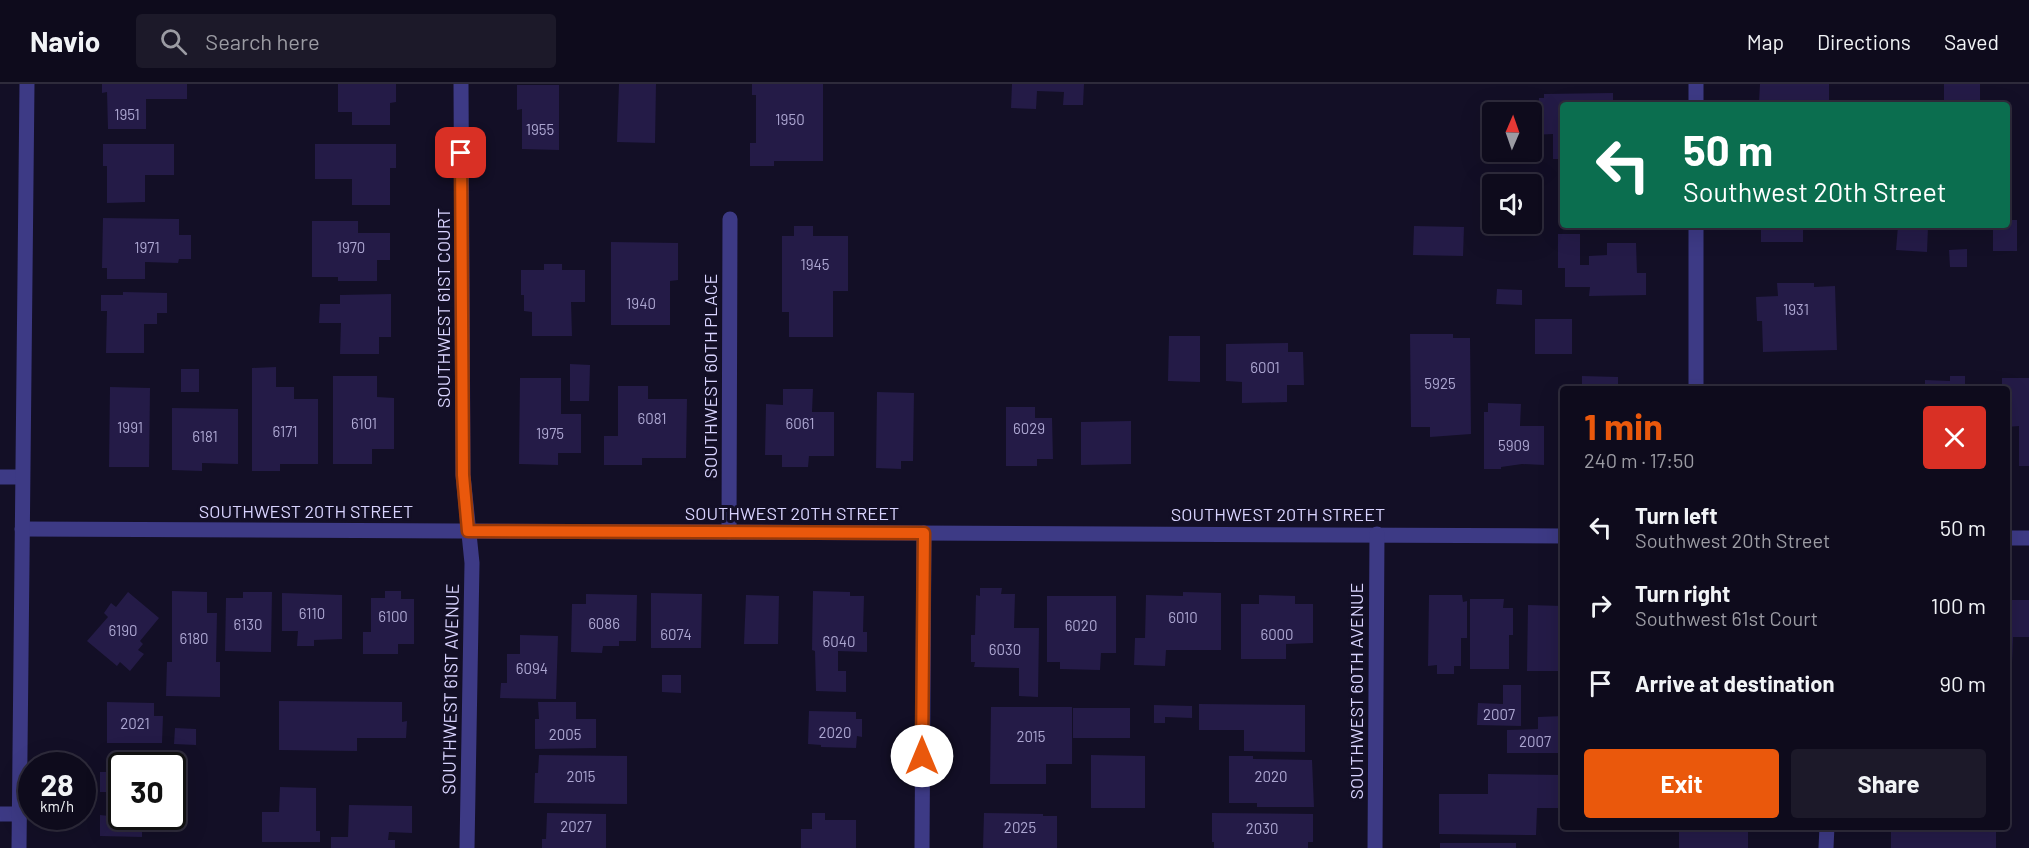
<!DOCTYPE html>
<meta charset="utf-8">
<style>
:root{--surface:#0e0b1c;--page:#1c1929;--text:#f1f3f6;--muted:#9b9ba3;--line:#2e2b3b;--accent:#ea580c}
body{margin:0;font-family:Barlow,sans-serif;background:var(--page);color:var(--text);height:100vh;display:flex;flex-direction:column;font-size:22px;white-space:nowrap}
*{box-sizing:border-box;margin:0}
p{font-size:20px;color:var(--muted)}
.icon{flex:none;width:33px;height:33px;fill:none;stroke:currentColor;stroke-width:2;stroke-linecap:round;stroke-linejoin:round}
.map{position:relative;flex:1;overflow:hidden}
.side{position:absolute;left:1560px;top:302px;width:450px;height:444px;display:flex;flex-direction:column;background:var(--surface);border-radius:6px;box-shadow:0 6px 24px #0002,0 0 0 2px var(--line)}
.side>*{flex:none}
.guide{position:absolute;left:1560px;top:18px;width:450px;height:126px;border-radius:6px;box-shadow:0 6px 24px #0002,0 0 0 2px var(--line);background:#0b6e4f;color:#fff;overflow:hidden}
.needle{width:39px;rotate:2deg}
.controls{position:absolute;left:1482px;top:18px;display:grid;gap:12px}
.controls a{display:grid;place-items:center;width:60px;height:60px;border-radius:6px;background:var(--surface);box-shadow:0 6px 24px #0002,0 0 0 2px var(--line);font-size:30px}
.speed{position:absolute;left:18px;top:668px;display:flex;gap:12px;font-size:30px;font-weight:700;text-align:center}
.speed>*{display:grid;place-content:center;width:78px;height:78px;border-radius:50%;background:var(--surface);box-shadow:0 6px 24px #0002,0 0 0 2px var(--line);line-height:1}
.speed small{font-size:15px;font-weight:400}
.speed .limit{border:3px solid #111;border-radius:9px;background:#fff;color:#111}
.pin{position:absolute;display:grid;place-items:center;width:51px;height:51px;color:#fff;margin:-26px;border-radius:12px;box-shadow:0 3px 9px #0006}
.me{position:absolute;width:66px;margin:-33px;rotate:0deg;stroke-linejoin:round;filter:drop-shadow(0 0 4px #0008)}
.turn{display:flex;align-items:center;gap:21px;height:126px;padding:0 24px;font-size:27px}
.turn .icon{width:78px;height:78px;stroke-width:2.5}
.turn b{display:block;font-size:42px;line-height:51px}
.round{display:grid;place-items:center;flex:none;width:63px;height:63px;border-radius:6px;background:var(--page)}
.headline{display:flex;align-items:center;justify-content:space-between;height:102px;padding:0 24px}
h1{font-size:36px;font-weight:700;line-height:45px;color:var(--accent)}
.button{display:flex;gap:12px;margin-top:auto;padding:12px 24px}
.button a{flex:1;height:69px;border-radius:6px;background:var(--accent);color:#fff;font-size:24px;font-weight:700;line-height:69px;text-align:center}
.button a+a{background:var(--page);color:var(--text)}
ul{padding:0;list-style:none}
li{display:flex;align-items:center;gap:18px;height:78px;padding:0 24px}
li div{flex:1}
li b{display:block;font-size:22px}
li em{font-style:normal}
header{display:flex;align-items:center;gap:36px;box-sizing:border-box;height:84px;padding:0 30px;background:var(--surface);border-bottom:2px solid var(--line)}
header strong{font-size:28px}
nav{display:flex;gap:33px;margin-inline-start:auto;font-size:21px}
.search{width:420px;height:54px;background:var(--page);display:flex;align-items:center;gap:15px;box-sizing:border-box;padding:0 21px;border-radius:6px;color:var(--muted);font-size:22px}
.map>svg:first-child{display:block}
.building{fill:#241b47}
.lines{fill:none;stroke-linecap:round;stroke-linejoin:round}
.minor{stroke:#3d3a85;stroke-width:15}
.route-casing{stroke:#983908;stroke-width:15}
.route{stroke:#ea580c;stroke-width:10}
.labels{text-anchor:middle;dominant-baseline:central;stroke-width:6;stroke-linejoin:round;paint-order:stroke}
.number-label{font-size:15px;fill:#aca6d1}
.street-label{font-size:18px;fill:#d9d4ff;stroke:#130f26}
</style>
<header>
<strong>Navio</strong>
<div class="search"><svg class="icon" aria-label="search" viewBox="0 0 24 24"><circle cx="10" cy="10" r="6"/><path d="M15 15l6 6"/></svg>Search here</div>
<nav><a>Map</a><a>Directions</a><a>Saved</a></nav>
</header>
<div class="map">
<svg width="2029" height="764" viewBox="0 0 2029 764">
<rect width="100%" height="100%" fill="#130f26"/>
<g class="building">
<path d="M102 0H187V15H146V45H108L107 8 102 9Z"/>
<path d="M338 0H396V18L390 19V41H352V28H338Z"/>
<path d="M619 0H656L655 59 617 58Z"/>
<path d="M752 0H823V77H774V82H750V59H756V11H752Z"/>
<path d="M1012 0H1084L1083 21H1063L1064 8 1037 7 1036 25 1011 24Z"/>
<path d="M1760 0H1829V20L1764 21V19L1759 18Z"/>
<rect x="1944" y="0" width="36" height="21"/>
<path d="M517 1H559V66L522 65V25L517 26Z"/>
<path d="M1613 9V21H1563V81H1561L1560 75H1553V50L1532 51V28H1539V14H1544V10Z"/>
<path d="M103 60H174V91H145V118L107 119V82H103Z"/>
<path d="M315 60H396V84H390V121H352V95H315Z"/>
<path d="M103 134 179 135V151H191V175H179L178 179 145 178V195H107V184H102Z"/>
<path d="M2007 136H2017V167H1993V141H2007Z"/>
<path d="M312 137H358V149H390V176H377V197H338V193H312Z"/>
<path d="M1761 141H1818L1815 145H1803V158H1761Z"/>
<path d="M794 142H813V152H848V207H833V253H789V228H782V152H794Z"/>
<path d="M1414 142 1464 143 1463 172 1413 171Z"/>
<path d="M1898 142 1928 143 1927 168 1896 166Z"/>
<path d="M1558 150H1580V181H1589V172L1607 171V159H1636L1637 189H1646V211L1589 212 1590 203H1565V184H1558Z"/>
<path d="M611 158 678 159V196L670 197V241H611Z"/>
<path d="M1967 165V183H1950L1949 166Z"/>
<path d="M544 180H562V186H585V218H571L572 252H532V228L524 227V211H521V186H544Z"/>
<path d="M1777 199H1814V203L1835 202 1837 266 1763 268 1762 237H1757L1756 213 1778 212Z"/>
<path d="M1497 205 1522 206V221L1496 220Z"/>
<path d="M123 208 167 209V229H157V240H144V269H106L107 227H101V211H123Z"/>
<path d="M391 210V253H379V270H340L341 239H319L320 220H340V211Z"/>
<rect x="1535" y="235" width="37" height="35"/>
<path d="M1410 250H1453V254H1470L1471 350 1430 353V343H1411Z"/>
<path d="M1169 252H1200V298L1168 297Z"/>
<path d="M1288 259V268H1303L1304 301H1287V318L1242 319V298L1226 297V260Z"/>
<path d="M570 280 590 281 589 317H570Z"/>
<path d="M276 283V303H294V315H318V380H280V387H252V284Z"/>
<rect x="181" y="285" width="18" height="23"/>
<path d="M333 292H377V313L394 314V365H372V380H333Z"/>
<path d="M1582 292 1618 293V300L1651 301V304H1582Z"/>
<path d="M1950 292H1965V304H1925V296L1950 297Z"/>
<path d="M520 294H561V330H581V369H558V381L519 380Z"/>
<path d="M2002 294H2029V382H2019V342L2007 343V304H2002Z"/>
<path d="M618 302H648V315H687L686 374H642V381H604V352H618Z"/>
<path d="M110 303 150 304 149 383H109Z"/>
<path d="M783 305H813L812 328H834V372H809L808 383H782V371H765L766 320 783 321Z"/>
<path d="M877 308 914 309 913 377H901V385L876 384Z"/>
<path d="M1488 319 1521 320 1520 342H1544V381L1522 380 1501 383V385H1484V328H1488Z"/>
<path d="M1006 323H1035V334H1052L1053 375H1037V382H1006Z"/>
<path d="M172 324 238 325V380L202 379V387L172 386Z"/>
<path d="M1131 337V380L1081 381V338Z"/>
<path d="M980 504H1002L1001 510H1015L1014 544H1039L1038 613 1019 612V584L974 583 975 578H971V551H975L976 511 980 512Z"/>
<path d="M172 507 207 508V529H217L216 578H220V613L166 612 167 578H172Z"/>
<path d="M385 507H401V515H414V560H398V570H363V548H371V514H385Z"/>
<path d="M813 507 850 508V512H864L863 548H867V568L838 567V587H846V608L816 607 815 567 812 566Z"/>
<path d="M128 508 159 534 140 557 143 560 138 566 144 570 130 587 120 578 117 582 87 557 108 533 104 529 111 519 116 523Z"/>
<path d="M243 508H272L271 568 225 567 226 514H243Z"/>
<path d="M1183 508 1221 509V566H1166L1165 582 1134 581 1135 554H1145L1146 511 1183 512Z"/>
<path d="M282 509 342 511V555L314 556V562H297L298 547H282Z"/>
<path d="M651 509 702 510 701 564H651Z"/>
<path d="M586 510 637 511 636 557H619V562H603L602 569 571 568 572 520H586Z"/>
<path d="M746 511 779 512 778 560H744Z"/>
<path d="M1259 511 1295 512V520H1313V559L1286 560V575H1241V520H1259Z"/>
<path d="M1429 511H1462L1463 518 1467 517V554H1461V582H1454V590H1437V581L1428 582Z"/>
<path d="M1047 512H1116V569H1101L1100 586 1060 585V578H1047Z"/>
<path d="M1470 515H1504L1503 524H1513V551H1509V585H1470Z"/>
<path d="M2007 516H2029V553H2013L2012 579H2007Z"/>
<path d="M1528 521 1563 522V587H1527Z"/>
<path d="M520 551 558 552 556 615 500 614 501 599H507V570H520Z"/>
<path d="M662 591H681V609L662 608Z"/>
<path d="M1503 601H1521V642L1477 641 1478 619 1503 620Z"/>
<path d="M279 617 402 618V638L407 637 406 654H357V667L279 666Z"/>
<path d="M107 618 154 619V632H163L162 659H107Z"/>
<path d="M538 618H576V635H596V664L535 665V635H539Z"/>
<path d="M1199 620 1305 621V668L1244 667V646H1199Z"/>
<path d="M1154 621 1192 622V634L1165 633V639H1154Z"/>
<path d="M991 623H1072V680H1046V700H990Z"/>
<rect x="1073" y="624" width="57" height="30"/>
<path d="M809 627 856 628V635H862V653L857 652 856 664 821 663V661L808 660Z"/>
<path d="M1563 632V679H1560V669H1507V646L1538 645V633Z"/>
<path d="M175 644 196 645V661L174 660Z"/>
<path d="M539 671 627 672V720L534 719 535 689H538Z"/>
<path d="M1091 671 1145 672V724H1091Z"/>
<path d="M1229 672H1253V675L1312 676 1314 723H1257V719H1229Z"/>
<rect x="126" y="673" width="44" height="8"/>
<path d="M100 688H122V732H145V736H142V753L100 752V731L109 732 110 708H100Z"/>
<path d="M1488 690 1563 691V724H1537L1536 751 1439 750V710H1488Z"/>
<path d="M280 703 316 704V747H320V758H262V728H279Z"/>
<path d="M349 721 412 722V749L389 748 388 756H395V764H331V753H348Z"/>
<path d="M547 729 606 730V764H542V755H546Z"/>
<path d="M812 729H825V736H856V764H801V745H812Z"/>
<path d="M984 729 1043 730V732H1057V764H983Z"/>
<path d="M1212 729 1313 730V758H1308V764H1214V758H1212Z"/>
<path d="M1679 742H1760V748H1748V764H1679Z"/>
<rect x="1891" y="742" width="105" height="22"/>
<rect x="1440" y="759" width="76" height="5"/>
</g>
<g class="lines">
<g class="minor">
<path d="M461 0 463 391 472 479 467 764"/>
<path d="M1696 21V0"/>
<path d="M1696 304V141"/>
<path d="M0 393H22"/>
<path d="M22 445 1563 452"/>
<path d="M729 448 730 135"/>
<path d="M2007 454H2029"/>
<path d="M0 730H19"/>
<path d="M19 764 27 0"/>
<path d="M922 764 924 449"/>
<path d="M1375 764 1377 450"/>
<path d="M1826 764 1827 742"/>
</g>
</g>
<g class="lines">
<g class="route-casing">
<path id="route" d="M461 69 463 391 468 447 924 449 922 672"/>
</g>
<use href="#route" class="route"/>
</g>
<g class="labels">
<g class="number-label">
<text x="127" y="30">1951</text>
<text x="790" y="35">1950</text>
<text x="540" y="45">1955</text>
<text x="147" y="163">1971</text>
<text x="351" y="163">1970</text>
<text x="815" y="180">1945</text>
<text x="641" y="219">1940</text>
<text x="1796" y="225">1931</text>
<text x="1265" y="283">6001</text>
<text x="1440" y="299">5925</text>
<text x="652" y="334">6081</text>
<text x="364" y="339">6101</text>
<text x="800" y="339">6061</text>
<text x="130" y="343">1991</text>
<text x="1029" y="344">6029</text>
<text x="285" y="347">6171</text>
<text x="550" y="349">1975</text>
<text x="205" y="352">6181</text>
<text x="1514" y="361">5909</text>
<text x="312" y="529">6110</text>
<text x="393" y="532">6100</text>
<text x="1183" y="533">6010</text>
<text x="604" y="539">6086</text>
<text x="248" y="540">6130</text>
<text x="1081" y="541">6020</text>
<text x="123" y="546">6190</text>
<text x="676" y="550">6074</text>
<text x="1277" y="550">6000</text>
<text x="194" y="554">6180</text>
<text x="839" y="557">6040</text>
<text x="1005" y="565">6030</text>
<text x="532" y="584">6094</text>
<text x="1499" y="630">2007</text>
<text x="135" y="639">2021</text>
<text x="835" y="648">2020</text>
<text x="565" y="650">2005</text>
<text x="1031" y="652">2015</text>
<text x="1535" y="657">2007</text>
<text x="581" y="692">2015</text>
<text x="1271" y="692">2020</text>
<text x="576" y="742">2027</text>
<text x="1020" y="743">2025</text>
<text x="1262" y="744">2030</text>
</g>
<g class="street-label">
<text transform="translate(443 224) rotate(-90)">SOUTHWEST 61ST COURT</text>
<text transform="translate(710 292) rotate(-90)">SOUTHWEST 60TH PLACE</text>
<text x="306" y="427">SOUTHWEST 20TH STREET</text>
<text x="792" y="429">SOUTHWEST 20TH STREET</text>
<text x="1278" y="430">SOUTHWEST 20TH STREET</text>
<text transform="translate(450 605) rotate(-89)">SOUTHWEST 61ST AVENUE</text>
<text transform="translate(1356 607) rotate(-90)">SOUTHWEST 60TH AVENUE</text>
</g>
</g>
</svg>
<div class="controls">
<a><svg class="needle" viewBox="-14 -14 28 28"><path d="M0-13l5 13h-10z" fill="#e53935"/><path d="M0 13l5-13h-10z" fill="#9b9ba3"/></svg></a>
<a><svg class="icon" aria-label="sound" viewBox="0 0 24 24"><path d="M4 9h4l5-4v14l-5-4H4zM17 9q2 3 0 6"/></svg></a>
</div>
<div class="speed"><div>28<small>km/h</small></div><div class="limit">30</div></div>
<div class="pin" style="left:461px;top:69px;background:#d93025"><svg class="icon" aria-label="arrive" viewBox="0 0 24 24"><path d="M6 21V4h12l-3 4 3 4H6"/></svg></div>
<svg class="me" style="left:922px;top:672px" viewBox="-20 -20 40 40"><circle r="19" fill="#fff"/><path d="M0-13L10 11 0 6-10 11z" fill="#ea580c"/></svg>
<div class="guide">
<div class="turn"><svg class="icon" aria-label="left" viewBox="0 0 24 24"><path d="M17 20v-9H6M10 6l-5 5 5 5"/></svg><div><b>50 m</b>Southwest 20th Street</div></div>
</div>
<section class="side">
<div class="headline"><div><h1>1 min</h1><p>240 m · 17:50</p></div><a class="round" style="background:#d93025;color:#fff"><svg class="icon" aria-label="close" viewBox="0 0 24 24"><path d="M6 6l12 12M18 6L6 18"/></svg></a></div>
<ul>
<li><svg class="icon" aria-label="left" viewBox="0 0 24 24"><path d="M17 20v-9H6M10 6l-5 5 5 5"/></svg><div><b>Turn left</b><p>Southwest 20th Street</p></div><em>50 m</em></li>
<li><svg class="icon" aria-label="right" viewBox="0 0 24 24"><path d="M7 20v-9h11M14 6l5 5-5 5"/></svg><div><b>Turn right</b><p>Southwest 61st Court</p></div><em>100 m</em></li>
<li><svg class="icon" aria-label="arrive" viewBox="0 0 24 24"><path d="M6 21V4h12l-3 4 3 4H6"/></svg><div><b>Arrive at destination</b></div><em>90 m</em></li>
</ul>
<div class="button"><a>Exit</a><a>Share</a></div>
</section>
</div>
